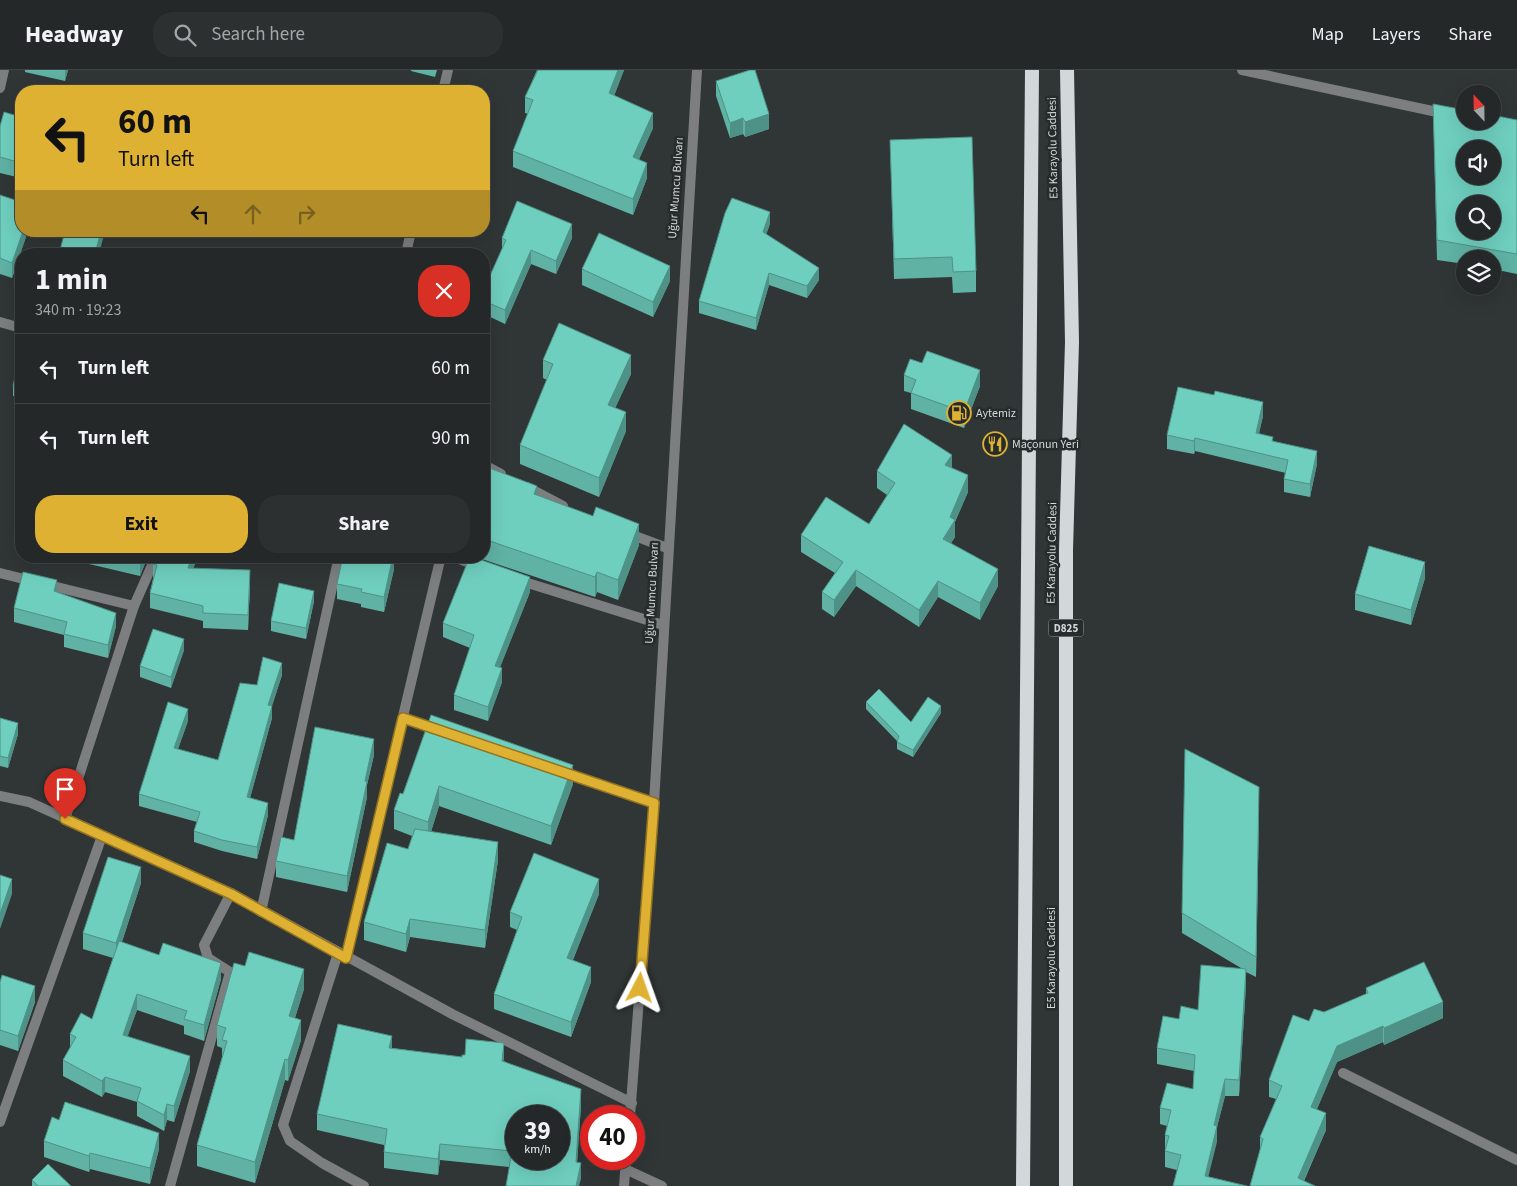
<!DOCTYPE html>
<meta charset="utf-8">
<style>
:root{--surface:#242828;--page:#2c3030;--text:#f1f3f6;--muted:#a3a6a8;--line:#414445;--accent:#dfb133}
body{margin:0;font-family:"Source Sans 3",sans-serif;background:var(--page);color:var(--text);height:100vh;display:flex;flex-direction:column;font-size:19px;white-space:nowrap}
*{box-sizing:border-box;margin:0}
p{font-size:16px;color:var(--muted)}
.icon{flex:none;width:28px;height:28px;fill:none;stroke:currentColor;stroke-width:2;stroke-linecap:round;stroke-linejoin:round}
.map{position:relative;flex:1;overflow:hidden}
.side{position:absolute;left:15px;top:178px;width:475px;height:315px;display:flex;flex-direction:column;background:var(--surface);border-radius:20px;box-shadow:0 5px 20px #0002,0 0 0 1px var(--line)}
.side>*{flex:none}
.hud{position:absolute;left:15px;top:15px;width:475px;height:152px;border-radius:20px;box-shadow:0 5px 20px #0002,0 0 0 1px var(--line);background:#dfb133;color:#111;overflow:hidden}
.needle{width:32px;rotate:338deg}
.fabs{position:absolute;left:1456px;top:15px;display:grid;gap:10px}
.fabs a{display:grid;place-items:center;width:45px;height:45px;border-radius:50%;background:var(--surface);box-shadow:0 5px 20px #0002,0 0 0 1px var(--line);font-size:25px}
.speed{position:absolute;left:505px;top:1035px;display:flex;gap:10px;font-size:25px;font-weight:700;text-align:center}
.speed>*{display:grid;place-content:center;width:65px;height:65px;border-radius:50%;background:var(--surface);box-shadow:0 5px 20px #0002,0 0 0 1px var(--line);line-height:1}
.speed small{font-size:12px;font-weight:400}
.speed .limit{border:8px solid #d22;background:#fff;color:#111}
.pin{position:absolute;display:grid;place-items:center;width:42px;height:42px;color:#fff;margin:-51px -21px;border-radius:50% 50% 50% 0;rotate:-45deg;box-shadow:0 0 5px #0007}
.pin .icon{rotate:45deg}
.me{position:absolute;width:55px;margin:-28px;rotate:4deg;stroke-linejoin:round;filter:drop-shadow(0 0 4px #0008)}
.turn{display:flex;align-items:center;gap:18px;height:105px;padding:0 20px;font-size:22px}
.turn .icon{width:65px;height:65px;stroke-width:2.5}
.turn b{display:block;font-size:35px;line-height:42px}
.lanes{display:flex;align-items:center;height:48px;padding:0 20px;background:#0003;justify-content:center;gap:25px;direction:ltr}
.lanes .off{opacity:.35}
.round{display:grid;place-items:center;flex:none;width:52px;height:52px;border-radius:20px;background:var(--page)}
.head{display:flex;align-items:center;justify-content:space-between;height:85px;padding:0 20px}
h1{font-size:30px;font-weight:700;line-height:38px}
.action{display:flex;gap:10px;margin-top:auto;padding:10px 20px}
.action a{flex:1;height:58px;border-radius:20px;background:var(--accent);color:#111;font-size:20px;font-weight:700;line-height:58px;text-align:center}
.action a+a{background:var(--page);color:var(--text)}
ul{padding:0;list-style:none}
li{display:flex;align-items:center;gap:15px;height:70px;padding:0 20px;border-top:1px solid var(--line)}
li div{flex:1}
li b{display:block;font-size:19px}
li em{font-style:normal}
header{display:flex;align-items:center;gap:30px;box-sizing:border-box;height:70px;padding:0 25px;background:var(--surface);border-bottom:1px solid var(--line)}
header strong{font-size:24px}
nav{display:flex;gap:28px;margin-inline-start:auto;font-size:18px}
.search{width:350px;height:45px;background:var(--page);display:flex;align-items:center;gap:12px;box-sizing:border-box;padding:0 18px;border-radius:20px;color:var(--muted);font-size:19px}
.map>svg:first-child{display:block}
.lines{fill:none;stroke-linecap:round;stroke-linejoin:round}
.minor{stroke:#7c7e7f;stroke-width:10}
.tertiary{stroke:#7c7e7f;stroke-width:10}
.trunk{stroke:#d2d7d9;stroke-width:14}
.wall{fill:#5fb2a4}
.shaded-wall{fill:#4e9186}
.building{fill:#6fcfbf;stroke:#4e9186;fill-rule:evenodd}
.route-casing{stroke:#917321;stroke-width:12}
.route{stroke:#dfb133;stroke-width:9}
.labels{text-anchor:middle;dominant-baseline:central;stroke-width:5;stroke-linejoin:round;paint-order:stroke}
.shield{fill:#262b2b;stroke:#a0a4a5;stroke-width:1}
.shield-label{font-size:11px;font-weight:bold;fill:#d5d8d9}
.street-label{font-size:12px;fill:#d5d8d9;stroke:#262b2b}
.poi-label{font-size:12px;fill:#d5d8d9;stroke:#262b2b;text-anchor:start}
</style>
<header>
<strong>Headway</strong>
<div class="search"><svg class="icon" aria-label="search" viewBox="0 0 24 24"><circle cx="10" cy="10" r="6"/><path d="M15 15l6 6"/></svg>Search here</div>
<nav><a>Map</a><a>Layers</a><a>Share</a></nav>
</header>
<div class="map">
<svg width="1517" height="1116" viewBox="0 0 1517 1116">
<rect width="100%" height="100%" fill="#303535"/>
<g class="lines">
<g class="minor">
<path d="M1242 0 1465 48"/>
<path d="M0 18 4 0"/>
<path d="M443 21 448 0"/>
<path d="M406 184 411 161"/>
<path d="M0 252 21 258"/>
<path d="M484 395 501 404"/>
<path d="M527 417 563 436"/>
<path d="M627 463 667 478"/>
<path d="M451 486 481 497"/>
<path d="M0 503 134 536"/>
<path d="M518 510 663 555"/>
<path d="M403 648 440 661"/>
<path d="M560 702 654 733"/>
<path d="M0 726 29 732 231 823 452 944 632 1033"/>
<path d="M65 749 134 536 156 486"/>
<path d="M261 842 339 486"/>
<path d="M338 883 283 1055 290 1071 322 1093 364 1116"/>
<path d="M346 887 441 486"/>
<path d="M1343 1003 1517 1090"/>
<path d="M0 1052 102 766"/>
<path d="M625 1099 662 1116"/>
<path d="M170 1116 230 902 208 888 204 875 231 823"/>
</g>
<g class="tertiary">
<path d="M630 1046 654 733 697 0"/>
<path d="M624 1116 626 1089"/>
</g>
<g class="trunk">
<path d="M1023 1116 1032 0"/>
<path d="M1066 1116V480L1072 272 1067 0"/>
</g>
</g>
<g class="wall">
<path d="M25 0H68L65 11 25 2Z"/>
<path d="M411 0H437L435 7 411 1Z"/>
<path d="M537 0H624L614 26 653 58 639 89 647 108 633 145 513 97V81L528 44 525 43V27Z"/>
<path d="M716 11 769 59 745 67 743 64 730 68 716 26Z"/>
<path d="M1433 34 1517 50V204L1492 199V189H1465V194L1437 190Z"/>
<path d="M21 47V108L0 103V56Z"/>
<path d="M890 70 976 201V222L953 223 952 207 894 209Z"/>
<path d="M0 125 21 161H28L12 208 0 204Z"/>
<path d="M770 154 766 164 819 210 807 228 769 215 756 260 699 243V231Z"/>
<path d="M502 168H572L556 204 531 194 505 254 484 244V219L502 179Z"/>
<path d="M582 199 670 211 653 247 582 215Z"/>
<path d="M21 280V328L13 326V316Z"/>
<path d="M543 290 631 304 615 338 626 361 599 427 520 394V375L547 310 543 308Z"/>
<path d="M904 305 980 316 964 358 911 339V323L904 321Z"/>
<path d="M1263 346 1259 363 1317 394 1310 427 1284 422V409L1286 403 1195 381 1194 384 1167 379V365Z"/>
<path d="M484 396 537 425 639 475 618 530 597 522 595 527 473 486H484Z"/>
<path d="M952 398 968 422 955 452V467L951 473 998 516 980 550 938 527 919 557 856 516 834 547 822 539V522L835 503 801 482V465L869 454 887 425 877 418V401Z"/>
<path d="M89 486H148L140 506 89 494Z"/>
<path d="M156 486H198L193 498 250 515 248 560 203 558V551L150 538V523L153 509V494Z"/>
<path d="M231 486H263L261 493Z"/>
<path d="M394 486V499L384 542 361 537V534L337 529V514Z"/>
<path d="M1425 508 1411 555 1355 540V524Z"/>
<path d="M57 522 116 556 108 588 64 577V565L14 552V538Z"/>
<path d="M530 522 500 597 502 612 488 651 454 640V625L470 578 443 567V553Z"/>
<path d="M314 531 306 569 271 561V551Z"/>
<path d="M184 580 171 618 140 607V596Z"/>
<path d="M282 605 272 636V648L250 728 268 745 257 789 222 781 194 772V761L197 752 139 736V724L188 651 178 679 218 690 257 615Z"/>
<path d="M866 632 911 652 941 643 913 687 897 679V671L866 639Z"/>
<path d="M431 645 573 714 551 775 439 736 431 762 498 790 485 878 410 867 406 882 364 870V852L408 779 412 766 394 759V740L403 724Z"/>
<path d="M0 648 18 664 8 698 0 696Z"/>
<path d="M374 685 367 715V727L347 822 276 807V791L294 770Z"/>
<path d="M1259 738 1256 907 1246 902V915L1239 1026H1225L1217 1057V1072L1177 1100 1165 1097V1065L1167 1056 1160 1054V1038L1193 1019 1194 1001 1157 994V978L1179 949 1198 940 1241 898 1182 863V843Z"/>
<path d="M141 813 122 872 221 909 204 971 184 964V956L137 940 127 966 190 1001 174 1052 167 1050 164 1061 137 1046V1032L105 1022 102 1027 63 1006V990L70 979V964L92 949 113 888 83 879V863Z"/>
<path d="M599 824 573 890 591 912 571 967 494 939V924L517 860 510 857V842Z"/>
<path d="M0 912 35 932 18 981 0 975Z"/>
<path d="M1366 918 1443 948 1384 975 1383 972 1337 992 1317 1039 1326 1060 1304 1111 1250 1116 1260 1081V1067L1276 1029 1269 1027V1010L1309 951 1324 942 1366 924Z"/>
<path d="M304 919 295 948 301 970 288 1011 285 1010 255 1113 197 1096V1075L222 987V978L217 976V955Z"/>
<path d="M392 978 462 987 504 991 581 1035 577 1093 581 1109 509 1097 440 1090 438 1105 384 1098V1075L317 1060V1044Z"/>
<path d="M59 1050 159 1079 150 1114 90 1099 89 1102 44 1087V1071Z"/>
<path d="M32 1110 71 1116H32Z"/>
</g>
<g class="shaded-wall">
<path d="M65 0H68L65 11Z"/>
<path d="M618 0H624L609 39V23Z"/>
<path d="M653 43V58L633 103V87Z"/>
<path d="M769 44V59L745 67V52Z"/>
<path d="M743 48V64L730 68V53Z"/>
<path d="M647 93V108L633 145V129Z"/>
<path d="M770 142V154L763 174V162Z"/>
<path d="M572 154V168L556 204V191Z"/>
<path d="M23 161H28L12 208V193Z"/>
<path d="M101 161H105L99 184H95Z"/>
<path d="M531 180V194L505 254V240Z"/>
<path d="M670 196V211L653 247V232Z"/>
<path d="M819 198V210L807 228V216Z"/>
<path d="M769 203V215L756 260V248Z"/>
<path d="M631 285V304L608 354V335Z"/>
<path d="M980 300V316L964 358V342Z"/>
<path d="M1263 332V346L1256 376V363Z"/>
<path d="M626 342V361L599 427V408Z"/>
<path d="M1195 368V381L1194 384V371Z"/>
<path d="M1317 381V394L1310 427V414Z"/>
<path d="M952 385V402L945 395Z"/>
<path d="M968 405V422L955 452V467L943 486V469L950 447Z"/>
<path d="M537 416V437L534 424Z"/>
<path d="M639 454V475L618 530V510Z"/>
<path d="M142 486H148L140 506V491Z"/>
<path d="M192 486H198L188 513V498Z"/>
<path d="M393 486H394V499L384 542V527Z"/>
<path d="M1425 492V508L1411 555V540Z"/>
<path d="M998 499V516L980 550V533Z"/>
<path d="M250 500V515L248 560V545Z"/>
<path d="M856 500V516L834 547V530Z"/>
<path d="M597 502V522L595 527V507Z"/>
<path d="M530 507V522L495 610V596Z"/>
<path d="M57 510V524L54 521Z"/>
<path d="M938 511V527L919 557V540Z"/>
<path d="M314 521V531L306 569V558Z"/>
<path d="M116 543V556L108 588V575Z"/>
<path d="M184 569V580L171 618V607Z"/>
<path d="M282 593V605L268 647V635Z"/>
<path d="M502 598V612L488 651V637Z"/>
<path d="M272 636V648L247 739V727Z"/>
<path d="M941 636V643L913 687V680Z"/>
<path d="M188 639V651L174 690V678Z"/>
<path d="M18 653V664L8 698V688Z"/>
<path d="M374 669V685L367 715V727L347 822V806L365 711Z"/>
<path d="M573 695V714L551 775V756Z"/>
<path d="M439 716V736L428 771V752Z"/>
<path d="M1259 717V738L1256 907V887Z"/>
<path d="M268 733V745L257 789V777Z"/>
<path d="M498 772V790L485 878V860Z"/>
<path d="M141 797V813L116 889V873Z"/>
<path d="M12 809V824L0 859V844Z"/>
<path d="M599 809V824L567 904V888Z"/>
<path d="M410 849V867L406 882V864Z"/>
<path d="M221 893V909L204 971V955Z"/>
<path d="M591 897V912L571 967V952Z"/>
<path d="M304 899V919L289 967V946Z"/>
<path d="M1246 899V915L1239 1026V1010Z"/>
<path d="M35 916V932L18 981V966Z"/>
<path d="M137 924V940L123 980V965Z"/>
<path d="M1443 932V948L1384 975V958Z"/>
<path d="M301 950V970L288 1011V990Z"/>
<path d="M1383 956V972L1337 992 1311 1053V1037L1337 976Z"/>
<path d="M392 966V982L389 978Z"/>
<path d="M504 973V989L502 1007V991Z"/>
<path d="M190 986V1001L174 1052V1036Z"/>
<path d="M285 989V1010L255 1113V1092Z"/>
<path d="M105 1007V1022L102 1027V1011Z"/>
<path d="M1225 1009V1026L1217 1057V1072L1206 1116 1205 1106 1214 1055Z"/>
<path d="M581 1019V1035L576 1109V1092Z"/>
<path d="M167 1034V1050L164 1061V1045Z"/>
<path d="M1326 1043V1060L1301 1116 1298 1108Z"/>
<path d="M159 1063V1079L150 1114V1098Z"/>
<path d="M440 1074V1090L438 1105V1089Z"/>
<path d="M90 1083V1099L89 1102V1086Z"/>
<path d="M581 1093V1109L579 1116H576Z"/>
</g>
<g class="building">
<path d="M538 0H618L609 23 653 43 633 87 647 93 633 129 513 81 533 30 525 27Z"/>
<path d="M750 0H755L769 44 745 52 743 48 730 53 716 11Z"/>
<path d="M1433 34 1465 40V51H1492V45L1517 50V184L1437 170ZM1465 79H1492V106H1465ZM1465 134H1492V161H1465Z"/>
<path d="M4 42 21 47V93L0 87V56Z"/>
<path d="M972 67 976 201 953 202 952 187 894 189 890 70Z"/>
<path d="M0 125 21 132V161H23L12 193 0 188Z"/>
<path d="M732 128 770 142 763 162 819 198 807 216 769 203 756 248 699 231 725 143Z"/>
<path d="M517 131 572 154 556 191 531 180 505 240 484 231V219L506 170 502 168Z"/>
<path d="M65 161H101L95 184H59Z"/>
<path d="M599 163 670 196 653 232 582 199Z"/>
<path d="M559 253 631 285 608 335 626 342 599 408 520 375 553 294 543 290Z"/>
<path d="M21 280V318L13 316Z"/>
<path d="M927 281 980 300 964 342 911 323 916 310 904 305 910 289 922 293Z"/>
<path d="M1178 317 1214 325 1215 321 1263 332 1256 363 1273 367 1272 371 1317 381 1310 414 1284 409 1288 390 1195 368 1194 371 1167 365Z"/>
<path d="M904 354 952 385 945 395 968 405 950 447 955 450 943 469 998 499 980 533 938 511 919 540 856 500 834 530 822 522 843 492 801 465 826 427 869 454 895 413 877 401Z"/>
<path d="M484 396 537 416 534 424 593 446 596 437 639 454 618 510 597 502 595 507 484 469Z"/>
<path d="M1369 476 1425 492 1411 540 1355 524Z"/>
<path d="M119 486H142L140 491Z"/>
<path d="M156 486H192L188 498 250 500 248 545 203 543V536L150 523 157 495 153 494Z"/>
<path d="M343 486H393L384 527 361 522 362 519 337 514Z"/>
<path d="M470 486 530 507 495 596 502 598 488 637 454 625 474 565 443 553Z"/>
<path d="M23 502 57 510 54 521 116 543 108 575 64 564 67 552 14 538Z"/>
<path d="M279 513 314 521 306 558 271 551Z"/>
<path d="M153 559 184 569 171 607 140 596Z"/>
<path d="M263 587 282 593 268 635 272 636 247 727 268 733 257 777 222 770 194 761 200 742 139 724 168 632 188 639 174 678 218 690 240 613 257 615Z"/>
<path d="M879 619 911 652 928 627 941 636 913 680 897 672 899 666 866 632Z"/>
<path d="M431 645 573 695 551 756 439 716 428 752 394 740 400 723 403 724Z"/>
<path d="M0 648 18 653 8 688 0 686Z"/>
<path d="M315 657 374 669 365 711 367 712 347 806 276 791 281 767 294 770Z"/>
<path d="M1185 679 1259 717 1256 887 1182 843Z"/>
<path d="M415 759 498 772 485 860 410 849 406 864 364 852 387 773 408 779Z"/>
<path d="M534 783 599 809 567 888 591 897 571 952 494 924 522 847 510 842Z"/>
<path d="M108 787 141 797 116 873 83 863Z"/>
<path d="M0 805 12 809 0 844Z"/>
<path d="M119 871 159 885 163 873 221 893 204 955 184 949 187 941 137 924 123 965 190 986 174 1036 167 1034 164 1045 137 1031 141 1018 105 1007 102 1011 63 990 76 967 70 964 81 943 92 949Z"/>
<path d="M249 882 304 899 289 946 301 950 288 990 285 989 255 1092 197 1075 227 971 222 970 226 958 217 955 234 893 245 896Z"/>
<path d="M1424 892 1443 932 1384 958 1383 956 1337 976 1311 1037 1326 1043 1298 1108 1315 1116H1250L1263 1069 1260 1067 1282 1016 1269 1010 1293 945 1309 951 1314 939 1324 942 1368 923 1366 918Z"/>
<path d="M1201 895 1246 899 1239 1010 1225 1009 1214 1055 1217 1056 1205 1106 1247 1116H1173L1181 1085 1165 1081 1169 1066 1165 1065 1171 1040 1160 1038 1167 1013 1193 1019 1195 985 1157 978 1163 946 1179 949 1181 936 1198 940Z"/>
<path d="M2 905 35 916 18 966 0 960V912Z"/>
<path d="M338 954 392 966 389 978 462 987V985H465L466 969 504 973 502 991 581 1019 576 1092 581 1093 576 1116H506L512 1081 440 1074 438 1089 384 1082 387 1059 317 1044ZM516 1046H559V1089H516Z"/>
<path d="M65 1032 159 1063 150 1098 90 1083 89 1086 44 1071 52 1047 59 1050Z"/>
<path d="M48 1094 71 1116H38L32 1110Z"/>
</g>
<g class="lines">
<g class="route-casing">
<path id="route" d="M65 749 231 824 346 888 403 648 654 733 640 918"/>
</g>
<use href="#route" class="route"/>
</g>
<defs>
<g id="fuel-ring" transform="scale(1.25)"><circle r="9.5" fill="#262b2b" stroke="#dfb133" stroke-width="1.5"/><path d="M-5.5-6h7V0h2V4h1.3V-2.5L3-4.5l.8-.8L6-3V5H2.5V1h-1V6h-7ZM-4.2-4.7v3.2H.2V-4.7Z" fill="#dfb133"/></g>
<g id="restaurant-ring" transform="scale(1.25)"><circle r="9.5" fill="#262b2b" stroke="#dfb133" stroke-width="1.5"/><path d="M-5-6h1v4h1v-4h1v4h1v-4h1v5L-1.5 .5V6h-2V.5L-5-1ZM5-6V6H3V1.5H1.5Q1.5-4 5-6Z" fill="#dfb133"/></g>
</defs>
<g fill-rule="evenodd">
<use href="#fuel-ring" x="959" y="343"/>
<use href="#restaurant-ring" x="995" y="374"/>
</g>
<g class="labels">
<rect class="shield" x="1048.5" y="549.5" width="35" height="17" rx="4"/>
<g class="shield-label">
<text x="1066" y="558">D825</text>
</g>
<g class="street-label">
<text transform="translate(1053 78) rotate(-91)">E5 Karayolu Caddesi</text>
<text transform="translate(676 118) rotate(-86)">Uğur Mumcu Bulvarı</text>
<text transform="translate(1052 483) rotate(-89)">E5 Karayolu Caddesi</text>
<text transform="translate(652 523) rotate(-87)">Uğur Mumcu Bulvarı</text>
<text transform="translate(1051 888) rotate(-90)">E5 Karayolu Caddesi</text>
</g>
<g class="poi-label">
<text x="976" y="343">Aytemiz</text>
<text x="1012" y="374">Maçonun Yeri</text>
</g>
</g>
</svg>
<div class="fabs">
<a><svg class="needle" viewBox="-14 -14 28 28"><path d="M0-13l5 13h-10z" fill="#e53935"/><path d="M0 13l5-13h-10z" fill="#a3a6a8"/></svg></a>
<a><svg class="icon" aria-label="sound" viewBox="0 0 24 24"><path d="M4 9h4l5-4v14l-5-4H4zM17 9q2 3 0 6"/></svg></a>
<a><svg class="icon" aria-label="search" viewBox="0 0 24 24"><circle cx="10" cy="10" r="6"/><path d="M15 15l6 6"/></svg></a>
<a><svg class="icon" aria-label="layers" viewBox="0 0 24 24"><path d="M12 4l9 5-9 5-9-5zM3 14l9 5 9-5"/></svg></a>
</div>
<div class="speed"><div>39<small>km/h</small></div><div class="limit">40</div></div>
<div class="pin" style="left:65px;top:749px;background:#d93025"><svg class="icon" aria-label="arrive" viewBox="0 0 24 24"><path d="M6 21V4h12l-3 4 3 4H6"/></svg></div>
<svg class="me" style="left:640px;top:918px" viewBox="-20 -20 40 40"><path d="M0-17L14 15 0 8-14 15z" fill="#dfb133" stroke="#fff" stroke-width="4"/></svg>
<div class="hud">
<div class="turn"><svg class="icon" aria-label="left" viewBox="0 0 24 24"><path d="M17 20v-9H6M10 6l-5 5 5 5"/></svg><div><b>60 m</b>Turn left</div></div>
<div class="lanes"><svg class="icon" aria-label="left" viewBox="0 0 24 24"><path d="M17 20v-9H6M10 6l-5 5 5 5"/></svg><svg class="icon off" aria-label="ahead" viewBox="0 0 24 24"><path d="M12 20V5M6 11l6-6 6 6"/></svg><svg class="icon off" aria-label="right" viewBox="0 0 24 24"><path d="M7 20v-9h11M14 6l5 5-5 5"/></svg></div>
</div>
<section class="side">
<div class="head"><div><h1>1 min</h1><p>340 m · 19:23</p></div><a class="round" style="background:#d93025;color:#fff"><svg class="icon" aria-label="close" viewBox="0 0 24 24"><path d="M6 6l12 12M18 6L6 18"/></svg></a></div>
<ul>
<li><svg class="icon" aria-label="left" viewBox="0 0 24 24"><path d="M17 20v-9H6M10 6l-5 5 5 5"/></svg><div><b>Turn left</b></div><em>60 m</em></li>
<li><svg class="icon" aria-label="left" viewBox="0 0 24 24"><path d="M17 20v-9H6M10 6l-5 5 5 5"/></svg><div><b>Turn left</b></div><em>90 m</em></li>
</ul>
<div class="action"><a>Exit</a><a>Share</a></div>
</section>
</div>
